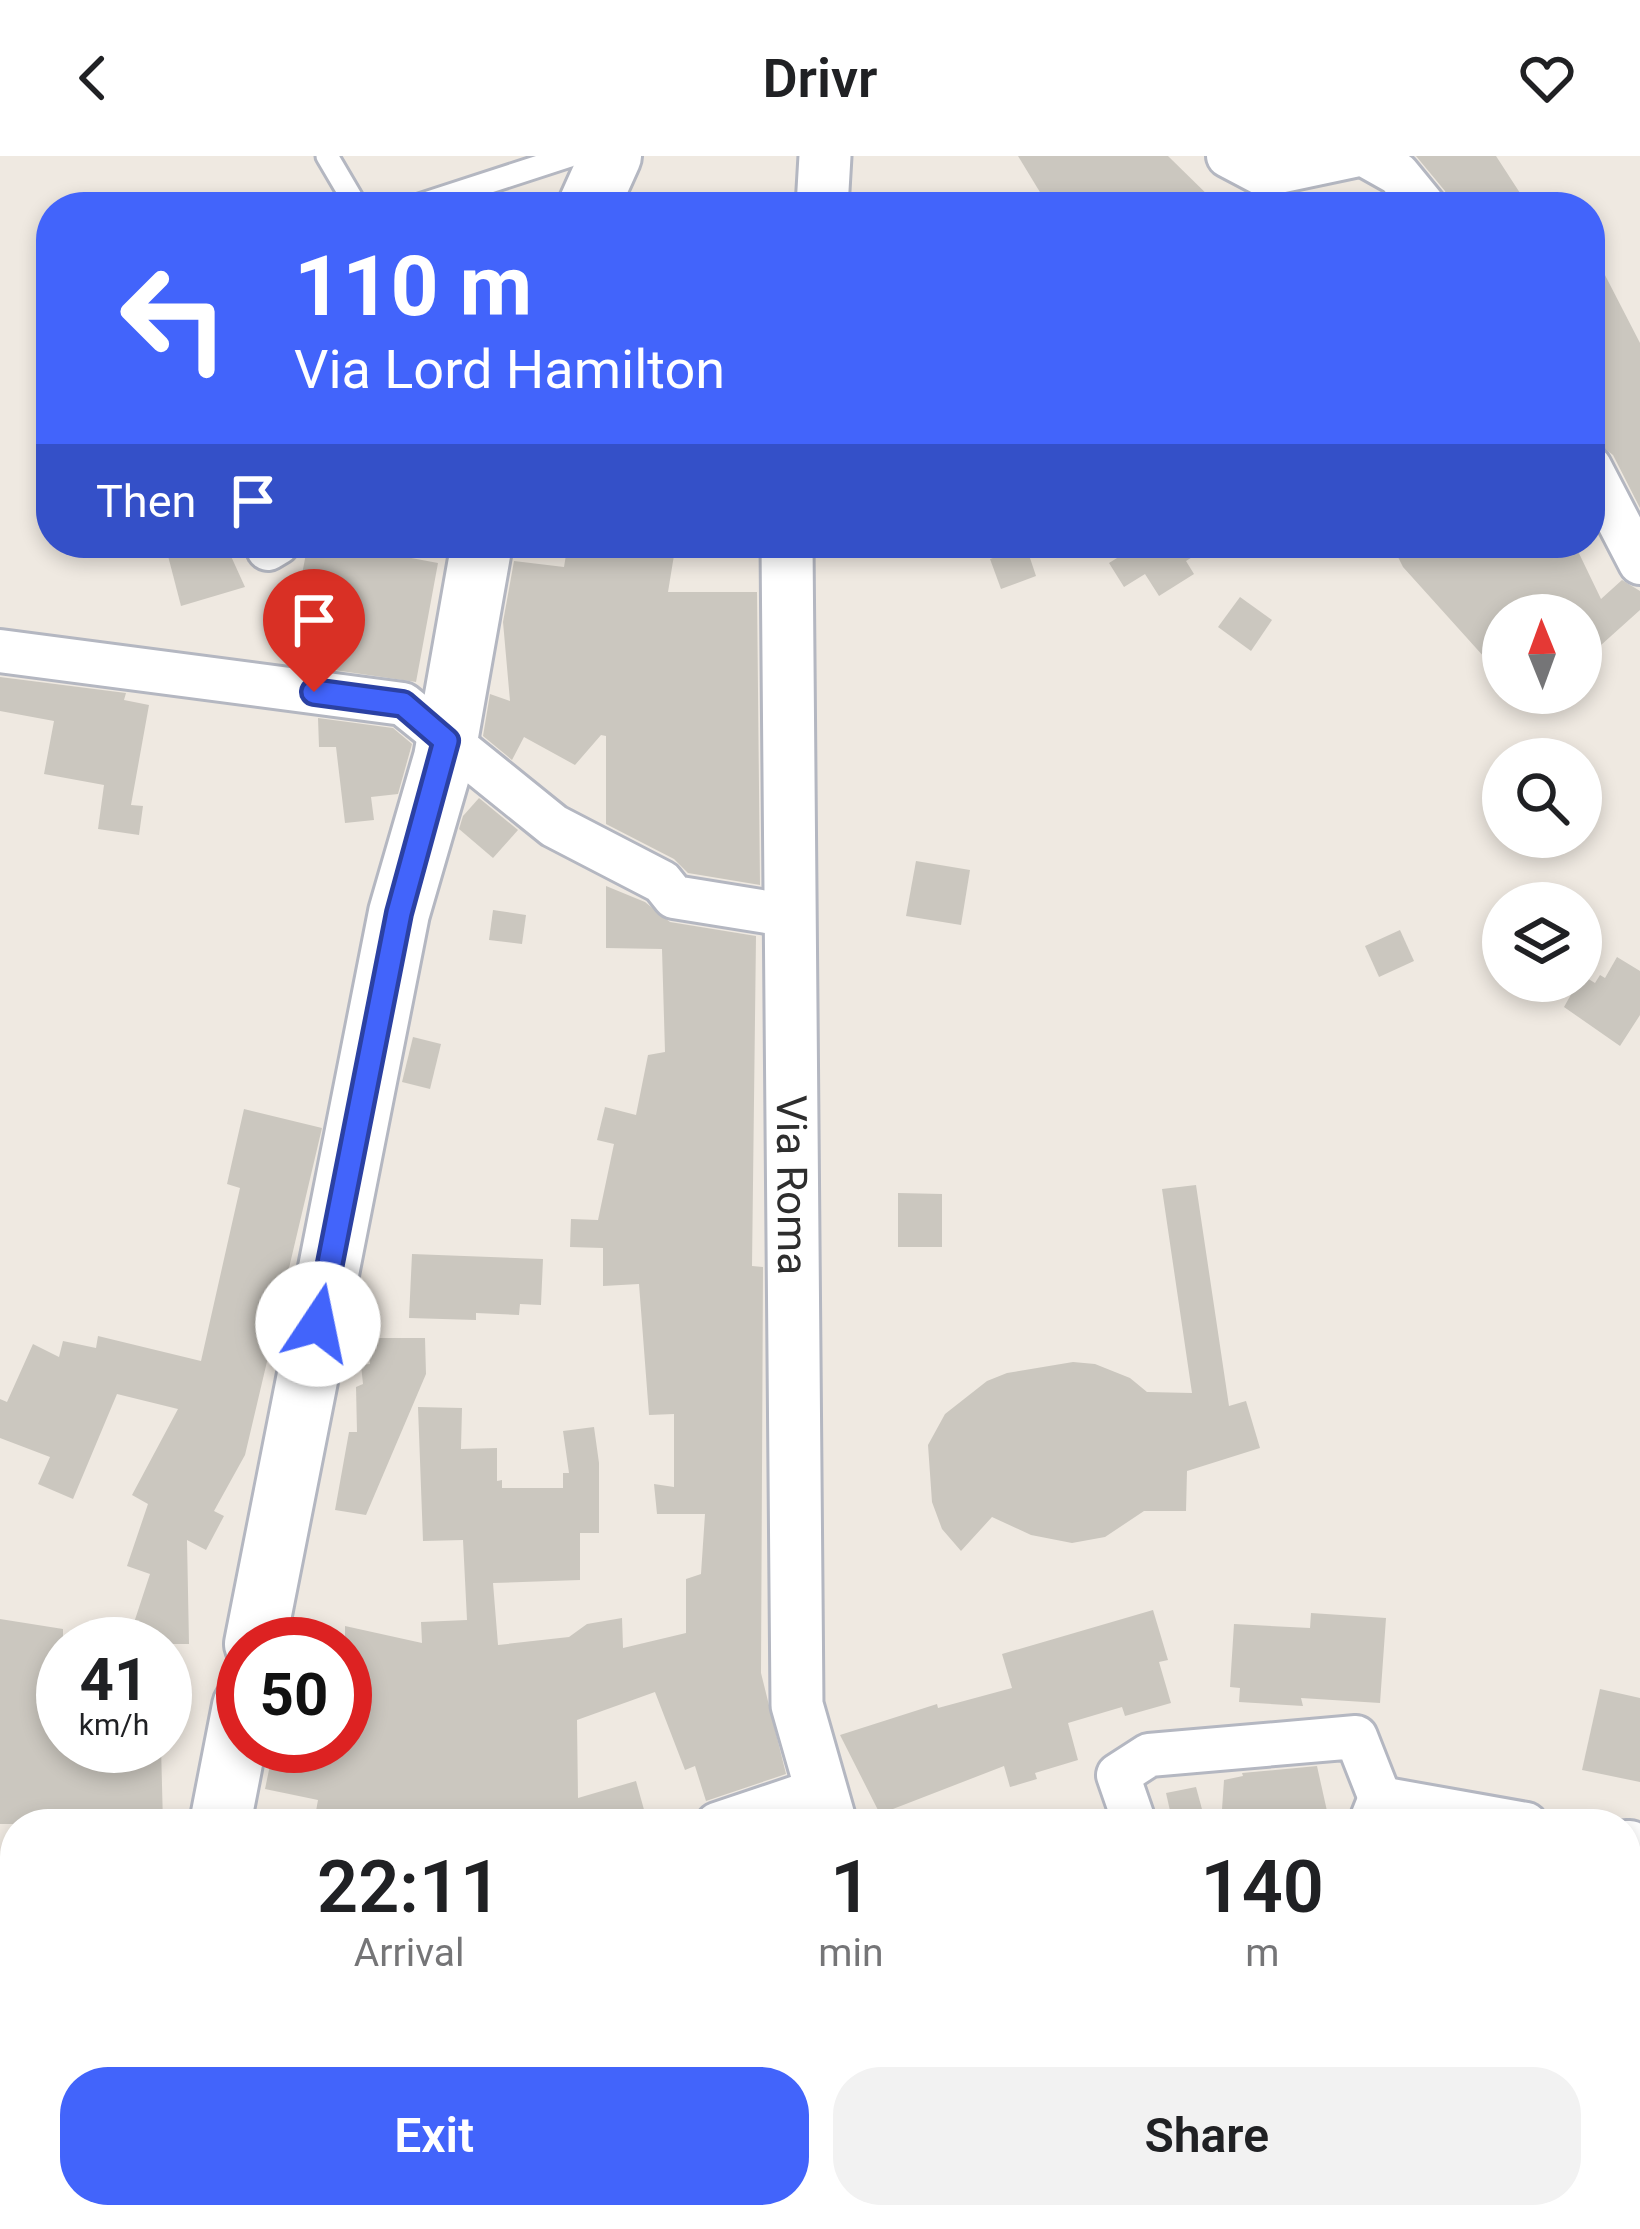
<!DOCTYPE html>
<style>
:root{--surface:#fff;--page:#f2f2f2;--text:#202124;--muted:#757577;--accent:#4264fb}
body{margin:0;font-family:Roboto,sans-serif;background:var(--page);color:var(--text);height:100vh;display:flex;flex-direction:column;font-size:45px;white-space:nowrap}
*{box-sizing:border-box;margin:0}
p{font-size:39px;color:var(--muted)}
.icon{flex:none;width:66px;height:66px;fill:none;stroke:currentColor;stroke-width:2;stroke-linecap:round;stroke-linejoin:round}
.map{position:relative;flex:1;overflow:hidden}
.sheet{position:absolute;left:0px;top:1653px;width:1641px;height:420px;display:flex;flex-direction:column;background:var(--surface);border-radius:48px 48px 0 0;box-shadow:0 6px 18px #0003}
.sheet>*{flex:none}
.banner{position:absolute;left:36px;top:36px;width:1569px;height:366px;border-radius:48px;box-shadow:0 6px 18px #0003;background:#4264fb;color:#fff;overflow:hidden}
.needle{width:78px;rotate:359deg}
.tools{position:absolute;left:1482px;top:438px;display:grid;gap:24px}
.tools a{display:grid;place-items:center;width:120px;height:120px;border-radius:50%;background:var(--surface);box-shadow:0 6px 18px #0003;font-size:60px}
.speed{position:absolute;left:36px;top:1461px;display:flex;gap:24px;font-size:60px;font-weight:700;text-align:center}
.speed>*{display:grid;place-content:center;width:156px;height:156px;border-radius:50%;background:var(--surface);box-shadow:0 6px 18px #0003;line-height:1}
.speed small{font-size:30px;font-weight:400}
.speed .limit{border:18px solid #d22;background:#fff;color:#111}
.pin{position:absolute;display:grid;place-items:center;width:102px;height:102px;color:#fff;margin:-123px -51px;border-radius:50% 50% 50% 0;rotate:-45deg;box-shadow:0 0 12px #0007}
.pin .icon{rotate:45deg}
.me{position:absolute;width:132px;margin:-66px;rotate:11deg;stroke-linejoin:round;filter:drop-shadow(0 0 9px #0008)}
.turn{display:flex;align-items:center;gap:42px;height:252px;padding:0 60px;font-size:54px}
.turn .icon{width:156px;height:156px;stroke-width:2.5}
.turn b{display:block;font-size:84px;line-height:102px}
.then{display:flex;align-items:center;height:114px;padding:0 60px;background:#0003;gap:24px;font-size:45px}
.eta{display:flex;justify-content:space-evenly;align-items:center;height:204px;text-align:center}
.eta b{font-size:72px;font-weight:600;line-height:84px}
.primary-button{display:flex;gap:24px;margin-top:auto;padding:24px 60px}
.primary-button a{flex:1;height:138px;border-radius:48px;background:var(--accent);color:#fff;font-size:48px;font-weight:600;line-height:138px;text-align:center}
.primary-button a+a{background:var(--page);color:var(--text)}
header{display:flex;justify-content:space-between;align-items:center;height:156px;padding:0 60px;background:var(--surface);font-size:54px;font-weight:600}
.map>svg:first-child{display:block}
.building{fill:#cbc7bf}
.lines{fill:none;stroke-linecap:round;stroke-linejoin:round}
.service-casing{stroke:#b4b7c1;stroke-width:27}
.minor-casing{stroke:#b4b7c1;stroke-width:48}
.tertiary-casing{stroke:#b4b7c1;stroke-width:57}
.secondary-casing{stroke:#b4b7c1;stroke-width:66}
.service{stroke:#fff;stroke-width:21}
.minor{stroke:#fff;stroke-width:42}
.tertiary{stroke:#fff;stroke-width:51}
.secondary{stroke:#fff;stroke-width:60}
.route-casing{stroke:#2b41a3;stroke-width:30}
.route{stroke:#4264fb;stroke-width:21}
.labels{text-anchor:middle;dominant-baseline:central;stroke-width:9;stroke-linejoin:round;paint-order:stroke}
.street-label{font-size:42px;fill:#2e2e2e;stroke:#fff}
</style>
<header><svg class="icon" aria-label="back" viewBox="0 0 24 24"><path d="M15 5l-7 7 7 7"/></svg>Drivr<svg class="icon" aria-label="heart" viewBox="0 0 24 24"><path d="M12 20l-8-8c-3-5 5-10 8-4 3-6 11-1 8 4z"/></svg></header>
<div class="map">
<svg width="1640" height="2073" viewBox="0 0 1640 2073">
<rect width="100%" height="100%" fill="#efe9e1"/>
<g class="building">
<path d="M1018 0H1168L1220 51H1049Z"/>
<path d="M1416 0H1496L1529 51H1450L1445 35Z"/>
<path d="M1590 90 1640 187V352L1613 299 1598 287 1590 274Z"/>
<path d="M187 387H225L245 431 181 450 167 396Z"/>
<path d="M308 387H331L438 407 416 526 293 508 307 436 299 434Z"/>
<path d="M568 387H676L668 436H757L760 729 688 717 674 703 606 668V580L601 579 575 609 524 581 512 604 483 580 490 538 510 545 503 466 514 405 564 411Z"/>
<path d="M1126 387H1214L1186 405 1194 418 1159 440 1145 418 1124 431 1109 407 1130 394Z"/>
<path d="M1391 387H1574L1601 443 1622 424 1640 435V454L1581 507V459H1503V522L1403 411Z"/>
<path d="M1026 390 1036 420 1001 433 990 403Z"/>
<path d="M1240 441 1272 464 1251 495 1218 471Z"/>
<path d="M0 521 126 537 124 544 149 549 131 649 143 650 139 679 98 673 104 629 44 618 54 565 0 555Z"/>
<path d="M318 562 393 572 412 588 398 638 371 641 374 664 345 667 336 591H319Z"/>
<path d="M479 642 518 674 493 702 459 673 463 660Z"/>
<path d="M916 705 970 714 961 769 906 760Z"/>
<path d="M606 730 645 746 670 766 756 780 752 1110 763 1111 761 1517 786 1618 706 1645 695 1610 685 1614 655 1536 577 1564 578 1642 636 1625 648 1668H377L316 1655 318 1644 265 1633 274 1590H345V1470L422 1487 421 1466 467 1464 463 1384 423 1385 418 1251 462 1252 461 1293 497 1292V1325L502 1324V1332H563V1317H569L563 1275 594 1271 599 1307V1377H580V1424L493 1427 498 1489 569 1481 587 1468 622 1462 623 1492 686 1477V1423L701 1418 705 1358H657L654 1328 674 1331V1258L649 1259 639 1128 603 1130V1092L570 1091 571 1063 598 1064 614 988 597 984 605 951 636 959 648 899 665 896 662 793 606 792Z"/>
<path d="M493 754 526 759 522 788 489 784Z"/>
<path d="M1400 774 1414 805 1379 821 1365 790Z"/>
<path d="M1617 801 1640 815V859L1620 890 1564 851 1582 819 1595 827 1600 819 1605 822Z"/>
<path d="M413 881 441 888 430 933 402 926Z"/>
<path d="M244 953 322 972 245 1299 214 1355 224 1360 206 1394 187 1384 189 1488H127L150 1418 127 1410 148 1348 132 1339 178 1253 117 1238 73 1343 38 1328 50 1301 0 1282V1243L7 1246 33 1188 59 1201 63 1185 96 1192 98 1180 201 1205 240 1032 227 1028Z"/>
<path d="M1196 1029 1229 1250 1246 1245 1260 1292 1187 1315 1186 1355H1144L1105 1381 1072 1387 1031 1379 992 1361 961 1395 942 1373 932 1346 928 1289 945 1258 987 1225 1007 1217 1073 1206 1095 1208 1130 1222 1147 1236 1192 1237 1162 1033Z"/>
<path d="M898 1037 942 1038V1091H898Z"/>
<path d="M412 1098 543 1103 541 1149 520 1148 519 1159 476 1157V1164L409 1162Z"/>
<path d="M368 1182H425L426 1218 366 1359 335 1354 349 1276H357L356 1231 363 1228 361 1209 370 1208Z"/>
<path d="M1153 1454 1168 1504 1159 1506 1171 1547 1125 1560 1122 1551 1068 1567 1078 1604 1035 1617 1037 1623 1010 1631 1004 1610 880 1658 840 1579 937 1548 938 1552 1012 1532 1002 1498Z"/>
<path d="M1311 1457 1386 1462 1380 1547 1301 1542 1303 1550 1239 1546 1240 1532 1230 1531 1234 1468 1310 1472Z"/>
<path d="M0 1463 63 1473V1590H161L163 1668H0Z"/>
<path d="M1600 1533 1640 1542V1626L1582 1614Z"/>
<path d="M1317 1610 1329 1664 1311 1668H1221L1224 1624 1243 1620 1242 1617Z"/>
<path d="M1196 1631 1206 1668H1173L1166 1637Z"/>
</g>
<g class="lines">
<g class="service-casing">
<g id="service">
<path d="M327 0 357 51"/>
<path d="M413 51 570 0"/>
</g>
</g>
<g class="minor-casing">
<g id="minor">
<path d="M1228 0 1264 19 1354 0"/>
<path d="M1366 0 1398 18 1425 51"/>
<path d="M1590 311 1640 407"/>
<path d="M268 393 278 387"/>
<path d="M0 495 403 548 554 670 662 726 674 741 792 760"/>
<path d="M1370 1667 1380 1642 1526 1668"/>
<path d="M717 1668 818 1634"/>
<path d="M1135 1668 1118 1619 1149 1599 1356 1581 1380 1642"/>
<path d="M1626 1686H1630"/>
<path d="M1141 2058 1146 2073"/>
<path d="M1403 2058 1406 2073"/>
<path d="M1582 2073 1617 2058"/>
</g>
</g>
<g class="tertiary-casing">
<g id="tertiary">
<path d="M822 51 825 0"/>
<path id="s1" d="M787 387 797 1549 831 1668"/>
<path d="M0 1842H15"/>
<path d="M994 2058 1000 2073"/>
</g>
</g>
<g class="secondary-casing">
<g id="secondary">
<path d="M588 51 611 0"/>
<path d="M255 1488 399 757 444 602 482 387"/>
<path d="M220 1668 243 1550"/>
<path d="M133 2073 136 2058"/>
</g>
</g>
<use href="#service" class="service"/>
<use href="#minor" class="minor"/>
<use href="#tertiary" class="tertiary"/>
<use href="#secondary" class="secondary"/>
</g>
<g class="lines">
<g class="route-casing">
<path id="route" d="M314 536 403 548 446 585 399 757 318 1168"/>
</g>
<use href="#route" class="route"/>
</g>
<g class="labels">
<g class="street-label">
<text stroke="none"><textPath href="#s1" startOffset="642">Via Roma</textPath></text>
</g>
</g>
</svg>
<div class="tools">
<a><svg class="needle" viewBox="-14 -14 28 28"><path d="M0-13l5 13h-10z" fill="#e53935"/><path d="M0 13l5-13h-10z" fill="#757577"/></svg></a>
<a><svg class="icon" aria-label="search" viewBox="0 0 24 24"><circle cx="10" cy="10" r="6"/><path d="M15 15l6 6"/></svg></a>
<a><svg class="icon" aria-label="layers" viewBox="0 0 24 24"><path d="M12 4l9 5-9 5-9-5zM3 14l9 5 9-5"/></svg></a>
</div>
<div class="speed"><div>41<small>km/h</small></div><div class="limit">50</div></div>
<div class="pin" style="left:314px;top:536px;background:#d93025"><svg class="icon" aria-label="arrive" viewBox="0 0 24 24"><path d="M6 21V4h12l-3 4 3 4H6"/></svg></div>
<svg class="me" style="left:318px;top:1168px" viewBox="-20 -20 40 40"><circle r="19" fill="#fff"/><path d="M0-13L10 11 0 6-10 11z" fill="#4264fb"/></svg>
<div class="banner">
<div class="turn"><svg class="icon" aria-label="left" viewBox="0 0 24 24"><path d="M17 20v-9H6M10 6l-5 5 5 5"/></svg><div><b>110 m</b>Via Lord Hamilton</div></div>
<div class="then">Then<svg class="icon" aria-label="arrive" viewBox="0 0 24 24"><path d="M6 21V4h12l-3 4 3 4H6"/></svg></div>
</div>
<section class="sheet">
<div class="eta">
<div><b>22:11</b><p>Arrival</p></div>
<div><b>1</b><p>min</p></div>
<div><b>140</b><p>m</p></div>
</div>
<div class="primary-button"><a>Exit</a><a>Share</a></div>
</section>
</div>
